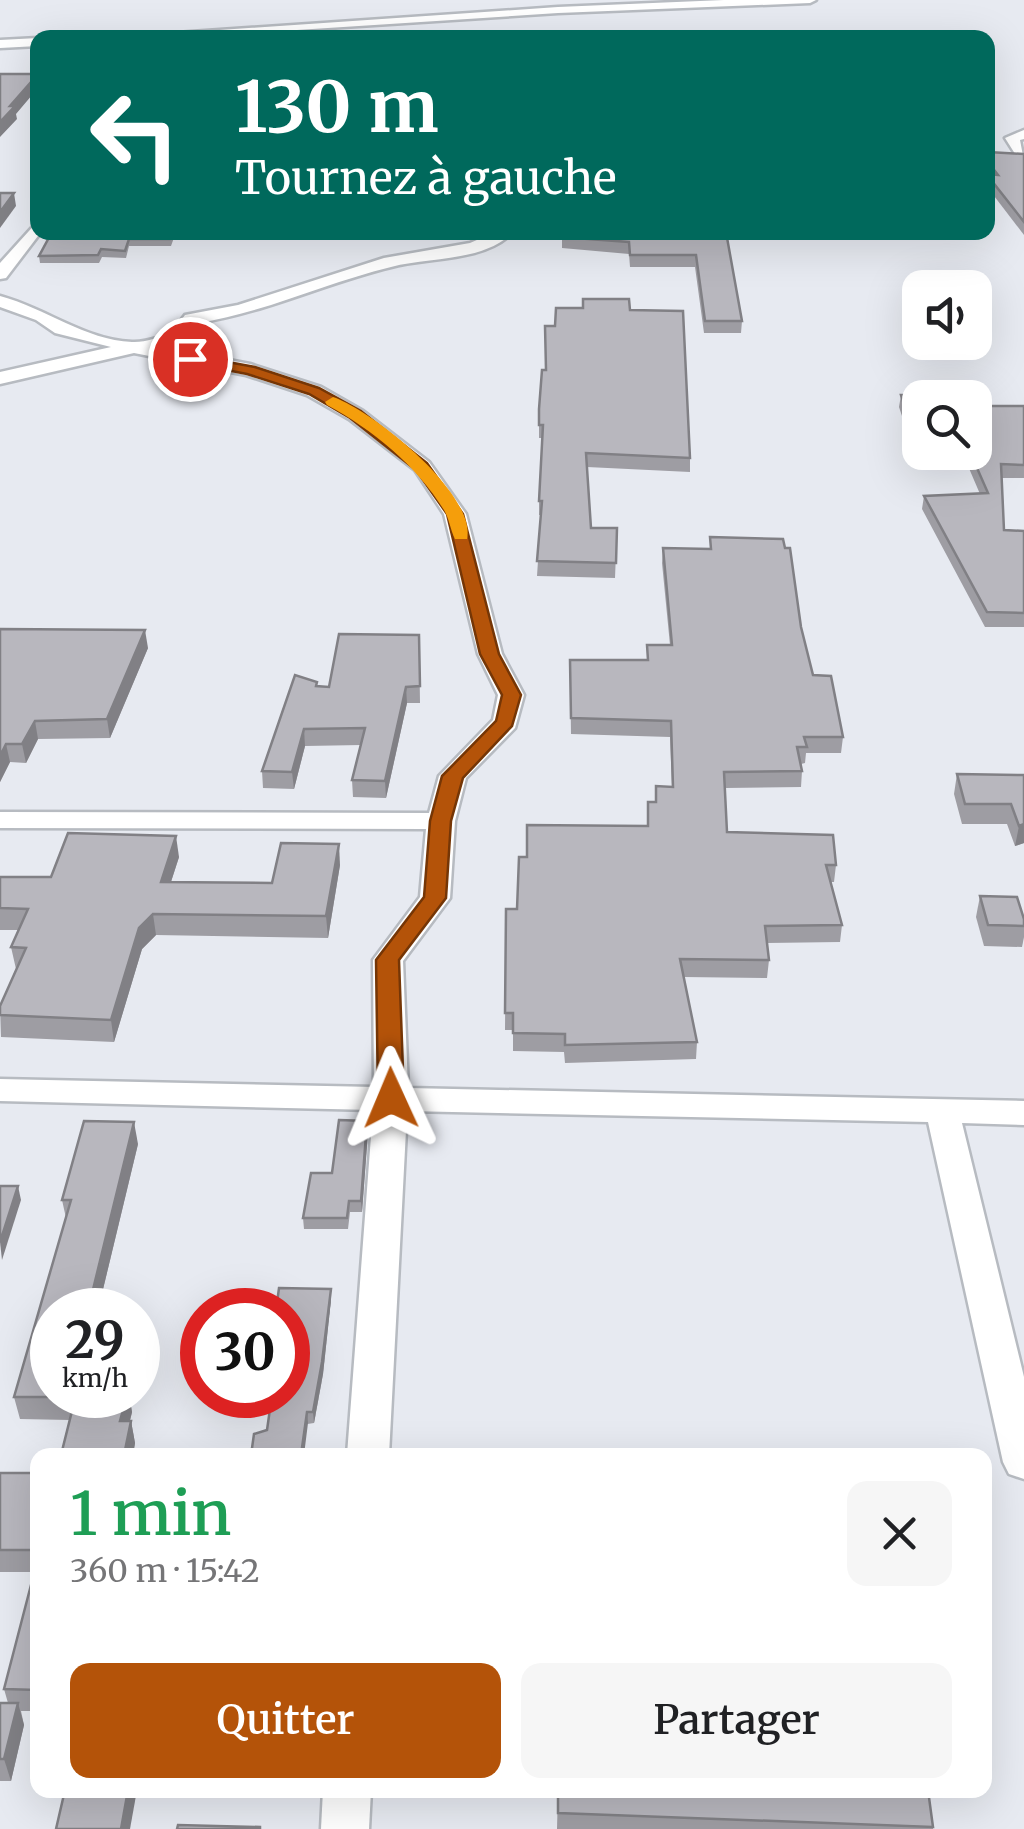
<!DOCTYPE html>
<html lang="fr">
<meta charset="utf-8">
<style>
:root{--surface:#fff;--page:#f6f6f6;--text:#202124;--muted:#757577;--accent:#b45309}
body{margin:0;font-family:Merriweather,serif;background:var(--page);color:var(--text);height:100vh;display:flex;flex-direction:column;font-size:38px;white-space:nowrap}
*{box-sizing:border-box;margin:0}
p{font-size:32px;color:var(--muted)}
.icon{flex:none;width:55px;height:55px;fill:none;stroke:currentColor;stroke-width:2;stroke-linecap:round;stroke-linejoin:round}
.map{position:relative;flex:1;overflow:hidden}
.sheet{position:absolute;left:30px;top:1448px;width:962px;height:350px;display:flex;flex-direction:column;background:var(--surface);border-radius:20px;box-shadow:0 10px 40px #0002}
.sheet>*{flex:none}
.hud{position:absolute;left:30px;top:30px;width:965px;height:210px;border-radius:20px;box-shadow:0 10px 40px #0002;background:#00695c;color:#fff;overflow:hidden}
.tools{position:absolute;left:902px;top:270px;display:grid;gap:20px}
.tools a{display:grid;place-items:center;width:90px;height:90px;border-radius:20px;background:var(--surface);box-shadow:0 10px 40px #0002;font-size:50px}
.speed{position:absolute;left:30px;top:1288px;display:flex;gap:20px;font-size:50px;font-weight:700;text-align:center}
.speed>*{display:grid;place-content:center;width:130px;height:130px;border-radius:50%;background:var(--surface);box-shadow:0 10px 40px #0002;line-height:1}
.speed small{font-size:25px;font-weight:400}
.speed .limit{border:15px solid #d22;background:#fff;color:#111}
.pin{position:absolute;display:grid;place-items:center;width:85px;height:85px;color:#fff;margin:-42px;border:5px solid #fff;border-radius:50%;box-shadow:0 2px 10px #0007}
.me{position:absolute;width:110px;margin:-55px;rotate:359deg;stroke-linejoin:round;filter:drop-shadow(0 0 8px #0008)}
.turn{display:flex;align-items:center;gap:35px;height:210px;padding:0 40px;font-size:45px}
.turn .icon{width:130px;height:130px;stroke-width:2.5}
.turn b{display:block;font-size:70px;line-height:85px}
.round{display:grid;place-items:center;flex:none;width:105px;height:105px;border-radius:20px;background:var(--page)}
.head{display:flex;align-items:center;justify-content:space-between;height:170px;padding:0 40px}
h1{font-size:60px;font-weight:600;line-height:75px;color:#1e9e55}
.primary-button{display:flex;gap:20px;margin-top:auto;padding:20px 40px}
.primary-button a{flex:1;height:115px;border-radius:20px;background:var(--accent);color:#fff;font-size:40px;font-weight:600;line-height:115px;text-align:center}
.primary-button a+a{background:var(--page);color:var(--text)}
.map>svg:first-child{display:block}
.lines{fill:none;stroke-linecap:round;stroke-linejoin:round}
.minor-casing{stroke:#b7bbc1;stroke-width:5}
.minor{fill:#fff;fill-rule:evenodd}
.wall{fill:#9e9da3}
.shaded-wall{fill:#818085}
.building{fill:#b8b7be;stroke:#818085;stroke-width:2.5}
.route{fill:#b45309;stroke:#753606;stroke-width:2.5}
.slow{fill:#f59e0b}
</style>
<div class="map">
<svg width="1024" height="1829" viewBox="0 0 1024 1829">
<rect width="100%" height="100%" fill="#e7eaf1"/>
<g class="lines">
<g class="minor-casing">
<g id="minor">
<path d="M724 0H816L810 3 558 13 174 38H103L558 7Z"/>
<path d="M38 38V46L0 48V40Z"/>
<path d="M1024 130V139L1020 140 1024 161 1019 160 1005 138Z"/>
<path d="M38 221V232H41L6 278 0 279V263Z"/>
<path d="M495 232 510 235C480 262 428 257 391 267 325 283 264 313 197 323L183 342 160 347 250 364 321 387 363 411 429 462 466 514 502 654 524 695 515 728 466 778 455 821 450 898 403 961 408 1088 1024 1101V1125L962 1123 1024 1377V1479L1009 1474 1003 1462 928 1122 407 1111 389 1455H347L373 1110 0 1101V1079L374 1087 373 960 420 897 426 829 0 828V812L429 813 439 776 493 720 498 695 478 654 444 514 415 470 349 419 307 395 246 375 134 353 0 384V372L111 347 55 333 36 320 0 307V296C45 308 85 340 132 342 144 343 159 337 171 334L185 315 238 305 384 258 470 243Z"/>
<path d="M323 1790H371L369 1829H321Z"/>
</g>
</g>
<use href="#minor" class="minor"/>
</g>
<g class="wall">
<path d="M988 152 1024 154V235L988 188Z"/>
<path d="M52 232H176L171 246H129L126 258 102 257 99 263H40L39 256Z"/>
<path d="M558 232H726L742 321 741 333H704L695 267H630L629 254 562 248V240H559Z"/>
<path d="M630 310 690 458V472L587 467 591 528H617L615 578 537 576 541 515H539V501L542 438H539V409L555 326Z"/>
<path d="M901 395 920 398V448H905L907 435 908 434 899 407Z"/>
<path d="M977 406H1024V478H1001L1004 530 1024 531V627H985L922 509 924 496 980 494 962 452H975Z"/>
<path d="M710 537 801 627 813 675 843 737 841 753H806L805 763 801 764 802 771 801 787 725 788 727 832 836 865 834 882H831L842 925 840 942 767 943 769 960 767 978 684 977 697 1042 696 1059 565 1063 564 1052 513 1051V1030H505L506 909H517L527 857 648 826 655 802 656 786 672 787 670 737 571 734 570 660H647V645H670L662 563 663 548 710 549Z"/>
<path d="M0 629 148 648 110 738 38 739 26 763 10 762 0 782Z"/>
<path d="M419 635 420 703H407L386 798 353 797 352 780 361 745 305 746 294 789 263 788 262 771 317 682V686L329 687Z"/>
<path d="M957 774 1024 775V843L1015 846 1007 824H962L954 794Z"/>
<path d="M179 857 171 882 272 883 340 865 328 938 156 935 142 949 114 1042 1 1037 0 1006 16 969 11 947 19 930H0V877H51Z"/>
<path d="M980 896 1024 919V937L1022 947 984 946 976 917Z"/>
<path d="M368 1132 362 1212H350L348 1229H304L303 1218 332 1173Z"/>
<path d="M138 1144 98 1310H52V1395H129L132 1412 130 1421H131L135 1443 133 1455H61L70 1420 20 1419 14 1397 66 1218 62 1200Z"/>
<path d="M331 1300 323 1374 314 1423 267 1430Z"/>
<path d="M0 1473H38V1711H21L24 1725 11 1781H0V1703H8L4 1689 34 1572H0Z"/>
<path d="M558 1790 933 1827V1829H557Z"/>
</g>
<g class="shaded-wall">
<path d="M38 74V88L16 114 17 119 0 137V122L10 106Z"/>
<path d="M14 193 16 206 0 228V212Z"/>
<path d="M145 630 148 648 110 738 107 719Z"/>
<path d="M406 687 407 703 386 798 385 781Z"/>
<path d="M35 721 38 739 26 763 22 744Z"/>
<path d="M304 729 305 746 294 789 292 772Z"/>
<path d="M6 744 10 762 0 782V756Z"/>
<path d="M1024 824V843L1015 846 1019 826Z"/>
<path d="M176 836 179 857 164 903 161 882Z"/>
<path d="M339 844 340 865 328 938 326 916Z"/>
<path d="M153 914 156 935 142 949 114 1042 111 1020 139 928Z"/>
<path d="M367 1121 368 1132 362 1212 361 1201Z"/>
<path d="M134 1122 138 1144 98 1310H88Z"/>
<path d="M18 1186 21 1200 2 1260 0 1242Z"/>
<path d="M331 1289V1300L323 1374 314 1423 313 1412Z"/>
<path d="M67 1395H77L71 1420 67 1397Z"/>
<path d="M127 1395H129L132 1412 124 1443 120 1421Z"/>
<path d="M307 1412 308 1423 304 1455H301Z"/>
<path d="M131 1421 135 1443 133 1455H124Z"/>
<path d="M18 1703 24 1725 11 1781 4 1759Z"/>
<path d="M128 1790H137L130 1829H121Z"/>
</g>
<g class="building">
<path d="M0 74H38L10 106H15L0 122Z"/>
<path d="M988 152 1024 154V222L988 176V174L998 175 988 162Z"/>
<path d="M0 193H14L0 212Z"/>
<path d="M52 232H173L170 239H129L125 251 101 249 98 255 39 256Z"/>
<path d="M562 232H726L742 321H705L696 255H630L629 242 562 237Z"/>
<path d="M583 299H629L630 310 683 311 690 458 586 453 591 528H617L616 563 537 561 542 501H539L543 425H539V409L542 370H546L545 326H555L556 308H583Z"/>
<path d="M901 395 948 396 949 398H920V435H907L913 432Z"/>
<path d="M975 402 977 406H1024V465L1001 464 1004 530 1024 531V613L987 612 924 496 988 493 970 452H975Z"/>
<path d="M710 537 783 539 785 548H790L801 627 813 675 831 676 843 737H804L807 747H797L802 771 724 772 727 832 833 835 836 865H826L842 925 765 926 769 960 680 959 697 1042 565 1045V1034L513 1033V1013H505L506 909H517L519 857H527V825L648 826V802H656V786L673 787 671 721 571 718 570 660H648L647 645H672L663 548 711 549Z"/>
<path d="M0 629 145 630 107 719 35 721 22 744H6L0 756Z"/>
<path d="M339 634 419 635 420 686 406 687 385 781 352 780 365 728 304 729 292 772 262 771 295 675 317 682 316 686 329 687Z"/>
<path d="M957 774 1024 775V824L1019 826 1011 804H965Z"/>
<path d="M68 833 176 836 161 882 272 883 281 843 339 844 326 916 153 914 139 928 111 1020 0 1015V1006L26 948 11 947 28 909 0 908V877H51Z"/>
<path d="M980 896 1017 897 1024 919V926L988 925Z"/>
<path d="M339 1120 367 1121 361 1201H349L347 1218H303L311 1173H332Z"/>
<path d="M84 1121 134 1122 88 1310H52V1395H67V1397H14L71 1200H62Z"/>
<path d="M0 1186H18L0 1242Z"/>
<path d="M279 1288 331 1289 322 1362 313 1412H307L301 1455H251L254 1434 267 1430 272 1395H288V1310H276Z"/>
<path d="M76 1395H127L120 1421H131L124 1455H61Z"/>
<rect x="0" y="1473" width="38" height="77"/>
<path d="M38 1558V1690L4 1689Z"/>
<path d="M0 1703H18L4 1759H0Z"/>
<path d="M65 1790H128L121 1829H56Z"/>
<path d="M558 1790H928L933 1827 558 1813Z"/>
<path d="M178 1825 260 1827V1829H177Z"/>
</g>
<path class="route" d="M190 355 255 367 319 388 361 411 427 463 463 514 499 654 521 695 512 726 463 778 451 821 446 898 399 960 404 1098 391 1107 378 1098 376 960 424 897 430 821 442 776 496 721 502 695 480 654 447 514 416 470 350 418 309 394 247 374 185 362V356Z"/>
<path class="slow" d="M333 397C372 410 477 494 467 539H455C450 529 449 518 444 510 416 465 373 430 327 405L325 402Z"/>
</svg>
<div class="tools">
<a><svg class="icon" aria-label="sound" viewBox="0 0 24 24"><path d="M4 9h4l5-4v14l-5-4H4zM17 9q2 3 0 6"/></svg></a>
<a><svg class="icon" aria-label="search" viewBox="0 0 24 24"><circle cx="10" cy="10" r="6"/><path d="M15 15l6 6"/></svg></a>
</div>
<div class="speed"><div>29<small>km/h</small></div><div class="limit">30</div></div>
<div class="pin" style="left:190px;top:359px;background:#d93025"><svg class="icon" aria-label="arrive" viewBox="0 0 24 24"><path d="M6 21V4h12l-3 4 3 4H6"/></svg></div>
<svg class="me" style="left:391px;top:1098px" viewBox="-20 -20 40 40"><path d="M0-17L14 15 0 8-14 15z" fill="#b45309" stroke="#fff" stroke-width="4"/></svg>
<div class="hud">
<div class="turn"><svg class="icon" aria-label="left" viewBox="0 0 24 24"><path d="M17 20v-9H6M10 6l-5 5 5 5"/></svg><div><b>130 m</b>Tournez à gauche</div></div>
</div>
<section class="sheet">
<div class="head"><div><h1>1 min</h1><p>360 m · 15:42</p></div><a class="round"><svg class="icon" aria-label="close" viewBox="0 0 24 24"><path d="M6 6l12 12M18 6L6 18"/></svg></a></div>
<div class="primary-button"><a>Quitter</a><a>Partager</a></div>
</section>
</div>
